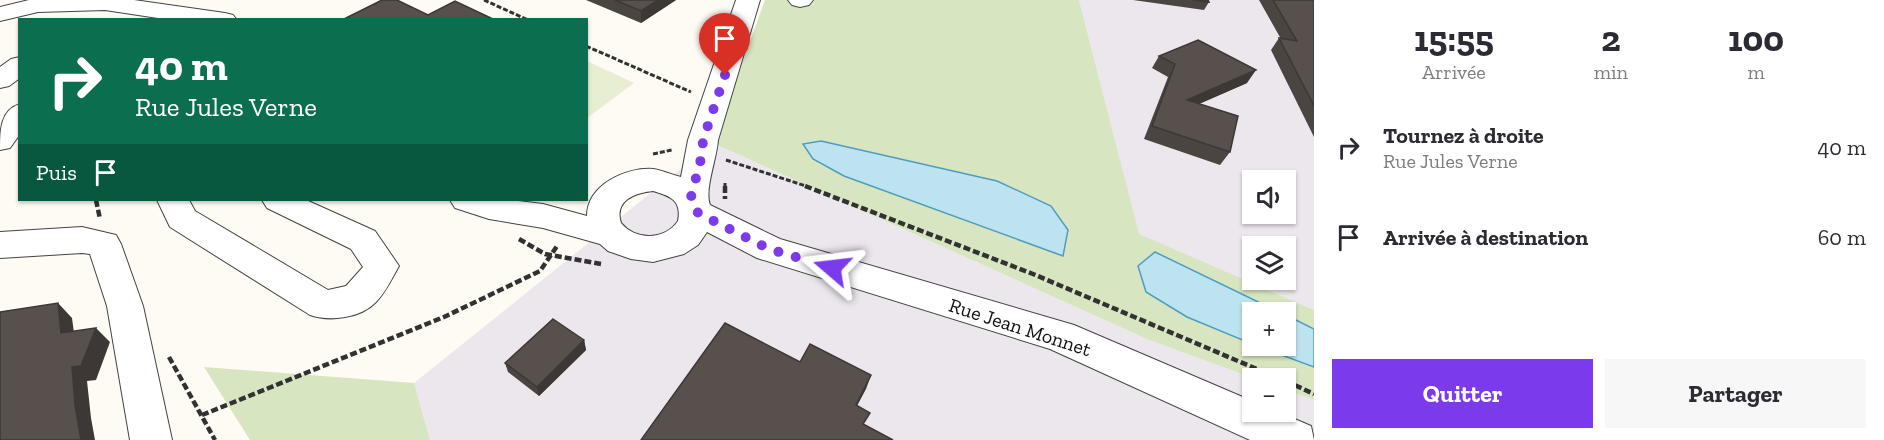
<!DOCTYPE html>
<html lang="fr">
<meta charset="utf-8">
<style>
:root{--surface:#fff;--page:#f7f7f7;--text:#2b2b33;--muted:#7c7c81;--accent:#7c3aed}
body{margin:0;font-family:"Zilla Slab",serif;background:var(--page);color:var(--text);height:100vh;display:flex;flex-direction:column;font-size:22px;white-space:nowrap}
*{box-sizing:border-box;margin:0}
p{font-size:20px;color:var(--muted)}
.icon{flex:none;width:33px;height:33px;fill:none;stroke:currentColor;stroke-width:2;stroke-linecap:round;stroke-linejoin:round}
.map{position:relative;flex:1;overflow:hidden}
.sheet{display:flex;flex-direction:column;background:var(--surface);width:570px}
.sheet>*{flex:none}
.top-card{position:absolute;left:18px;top:18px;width:570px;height:183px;border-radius:0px;box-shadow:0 2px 4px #0004;background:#0b6e4f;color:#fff;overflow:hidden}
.tools{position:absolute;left:1242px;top:170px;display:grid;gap:12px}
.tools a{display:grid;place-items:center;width:54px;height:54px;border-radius:0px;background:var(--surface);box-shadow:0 2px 4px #0004;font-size:30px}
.pin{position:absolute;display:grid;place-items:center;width:51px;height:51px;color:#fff;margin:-62px -26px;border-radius:50% 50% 50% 0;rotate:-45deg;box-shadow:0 0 6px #0007}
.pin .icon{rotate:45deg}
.me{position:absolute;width:66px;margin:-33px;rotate:287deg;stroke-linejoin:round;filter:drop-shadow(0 0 4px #0008)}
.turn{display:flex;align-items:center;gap:21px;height:126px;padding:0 18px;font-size:27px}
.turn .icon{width:78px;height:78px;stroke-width:2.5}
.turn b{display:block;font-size:42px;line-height:51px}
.then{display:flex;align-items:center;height:57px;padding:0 18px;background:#0003;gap:12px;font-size:22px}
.eta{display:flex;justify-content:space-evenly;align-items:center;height:102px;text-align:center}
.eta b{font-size:36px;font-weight:800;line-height:42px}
.primary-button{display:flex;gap:12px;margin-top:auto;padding:12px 18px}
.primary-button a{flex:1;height:69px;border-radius:0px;background:var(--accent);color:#fff;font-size:24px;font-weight:800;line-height:69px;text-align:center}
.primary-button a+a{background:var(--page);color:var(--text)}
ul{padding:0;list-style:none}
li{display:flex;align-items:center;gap:18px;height:90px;padding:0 18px}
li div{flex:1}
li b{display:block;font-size:22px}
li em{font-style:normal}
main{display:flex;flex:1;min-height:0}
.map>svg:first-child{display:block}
.industrial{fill:#ece6ed;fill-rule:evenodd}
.green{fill:#d8e5c1;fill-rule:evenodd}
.pitch{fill:#e7eed1}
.water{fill:#bee3f0;stroke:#4d9ebe;stroke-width:1.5}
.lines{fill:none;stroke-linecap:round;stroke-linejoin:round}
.minor-casing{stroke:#434343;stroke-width:2}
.path-far1{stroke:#323232;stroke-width:3;stroke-dasharray:5 2;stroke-linecap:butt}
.path{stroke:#323232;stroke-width:4.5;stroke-dasharray:7 3;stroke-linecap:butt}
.minor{fill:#fff;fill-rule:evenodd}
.wall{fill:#4b4542}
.shaded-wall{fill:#3d3836}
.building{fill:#57504d;stroke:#3d3836;stroke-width:1.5}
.route{stroke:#7c3aed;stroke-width:10;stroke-dasharray:0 18}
.labels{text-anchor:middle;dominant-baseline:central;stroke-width:6;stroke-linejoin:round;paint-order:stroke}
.street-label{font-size:20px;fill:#101010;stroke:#fff}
</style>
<main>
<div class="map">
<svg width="1314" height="440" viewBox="0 0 1314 440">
<rect width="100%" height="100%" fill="#fefbf4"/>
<g class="industrial">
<path d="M1079 0H1314V310L1139 235ZM1252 180H1286V213H1252ZM1252 246H1286V279H1252Z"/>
<path d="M713 143 1149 340 1253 378 1252 411H1286V390L1314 400V440H430L414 383Z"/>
</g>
<g class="green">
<path d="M765 0H1079L1139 234 1314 310V400L1286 390V378H1253L1149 340 713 143ZM1252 312H1286V345H1252Z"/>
<path d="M204 367 414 383 430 440H250Z"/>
</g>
<path class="pitch" d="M587 61 634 83 587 118Z"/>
<g class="water">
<path d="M821 141 997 181 1051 206 1068 230 1063 256 844 176 813 159 803 144Z"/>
<path d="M1155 252 1279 312H1252V344L1187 317 1146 292 1138 266Z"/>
<path d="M1286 315 1314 329V367L1255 345H1286Z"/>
</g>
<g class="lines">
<g class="minor-casing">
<g id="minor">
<path d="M29 0H134L225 13 233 15 237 20H171L105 10 38 12 0 21V7Z"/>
<path d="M736 0H760L718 140C717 158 704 190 710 205L780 239 1074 325 1252 401V411H1276L1311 426 1314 440H1250L1050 349 757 258 707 232 698 245 684 254 653 262 631 259 608 251 600 244 543 228 489 219 455 208 450 200H510L543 204 587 216C587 185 626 167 653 169 662 170 672 175 681 177L688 140ZM653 191C671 196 682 201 678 221 665 240 636 241 621 223 614 201 634 193 653 191Z"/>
<path d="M788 0H813L809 5 800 7 792 5Z"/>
<path d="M20 57V78L9 86 0 88V67L11 59Z"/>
<path d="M20 104V134L10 148 0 150C0 131 0 110 20 104Z"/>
<path d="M157 200H189L195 211 328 290 346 286 363 267 351 249 267 208 262 200H306L375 231 399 266C392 278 386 292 376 302 361 318 330 322 310 315L170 227Z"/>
<path d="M82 227 116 235 121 244 143 306 172 440H130L107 306 90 254 82 253 0 258V232Z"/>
</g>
</g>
<g class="path-far1">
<path d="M484 0 528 20"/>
<path d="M586 46 691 92"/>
<path d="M653 154 672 150"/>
<path d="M726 160 809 187"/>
<path d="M725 183V187"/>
</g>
<g class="path">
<path d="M725 186V199"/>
<path d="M805 186 1033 274 1278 378"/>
<path d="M96 200 100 219"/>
<path d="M519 239 545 254 601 264"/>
<path d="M169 357 215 440"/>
<path d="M1286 381 1314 394"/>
<path d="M202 415 444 317 540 271 557 246"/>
</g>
<use href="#minor" class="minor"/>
</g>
<g class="wall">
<path d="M586 0H676L641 23Z"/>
<path d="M1133 0H1208L1209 2 1204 10Z"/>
<path d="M1259 0H1314V137L1271 50 1279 38 1281 39Z"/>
<path d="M1159 56 1247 83 1199 104 1230 152 1220 165 1144 139 1168 77 1152 68Z"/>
<path d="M584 340 586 350 539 396 508 372 505 363Z"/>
</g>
<g class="shaded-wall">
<path d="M658 0H676L641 23V11Z"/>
<path d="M1256 70 1247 83 1178 113 1187 100Z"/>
<path d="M58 303 72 318 76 348 61 333Z"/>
<path d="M96 328 110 342 96 380 87 381 91 418 95 440H81L75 405 72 367Z"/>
<path d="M584 340 586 350 539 396 537 387Z"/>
<path d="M871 375 866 389 850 419 856 405Z"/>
</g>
<g class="building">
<path d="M382 0H397L428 15 455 1 495 20H342Z"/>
<path d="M615 0H658L641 11Z"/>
<path d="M1193 0H1208L1209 2Z"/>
<path d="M1273 0H1314V106L1279 38 1297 41Z"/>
<path d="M1198 40 1256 70 1187 100 1238 116 1230 152 1152 126 1175 64 1159 56Z"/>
<path d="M58 303 61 333 96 328 81 366 72 367 75 405 81 440H0V312Z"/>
<path d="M553 319 584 340 537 387 505 363Z"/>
<path d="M725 323 800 362 810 344 871 375 856 405 870 413 863 424 893 440H641Z"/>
</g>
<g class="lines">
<path class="route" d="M725 75 703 140 702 155 691 197 698 213 769 249 832 268"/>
</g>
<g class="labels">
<g class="street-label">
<text transform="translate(1020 327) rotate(18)">Rue Jean Monnet</text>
</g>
</g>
</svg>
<div class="tools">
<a><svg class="icon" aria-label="sound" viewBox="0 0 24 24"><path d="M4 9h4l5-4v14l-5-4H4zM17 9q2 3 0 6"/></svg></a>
<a><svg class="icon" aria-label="layers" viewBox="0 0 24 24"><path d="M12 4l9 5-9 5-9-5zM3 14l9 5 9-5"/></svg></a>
<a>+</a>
<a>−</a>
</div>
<div class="pin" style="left:725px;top:75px;background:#d93025"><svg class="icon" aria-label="arrive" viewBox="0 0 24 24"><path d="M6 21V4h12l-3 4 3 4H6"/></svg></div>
<svg class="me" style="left:832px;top:268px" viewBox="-20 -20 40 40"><path d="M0-17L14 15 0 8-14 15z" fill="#7c3aed" stroke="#fff" stroke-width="4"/></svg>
<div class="top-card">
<div class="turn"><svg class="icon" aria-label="right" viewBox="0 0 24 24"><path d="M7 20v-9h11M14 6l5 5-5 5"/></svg><div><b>40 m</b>Rue Jules Verne</div></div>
<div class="then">Puis<svg class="icon" aria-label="arrive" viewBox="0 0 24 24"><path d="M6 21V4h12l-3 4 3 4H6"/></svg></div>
</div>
</div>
<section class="sheet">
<div class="eta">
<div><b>15:55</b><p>Arrivée</p></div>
<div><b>2</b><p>min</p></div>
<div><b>100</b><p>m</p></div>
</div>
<ul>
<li><svg class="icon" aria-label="right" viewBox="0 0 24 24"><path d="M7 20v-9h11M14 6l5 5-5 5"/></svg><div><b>Tournez à droite</b><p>Rue Jules Verne</p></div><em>40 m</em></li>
<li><svg class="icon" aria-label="arrive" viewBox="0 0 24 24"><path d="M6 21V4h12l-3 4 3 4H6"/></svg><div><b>Arrivée à destination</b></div><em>60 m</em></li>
</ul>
<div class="primary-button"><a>Quitter</a><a>Partager</a></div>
</section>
</main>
